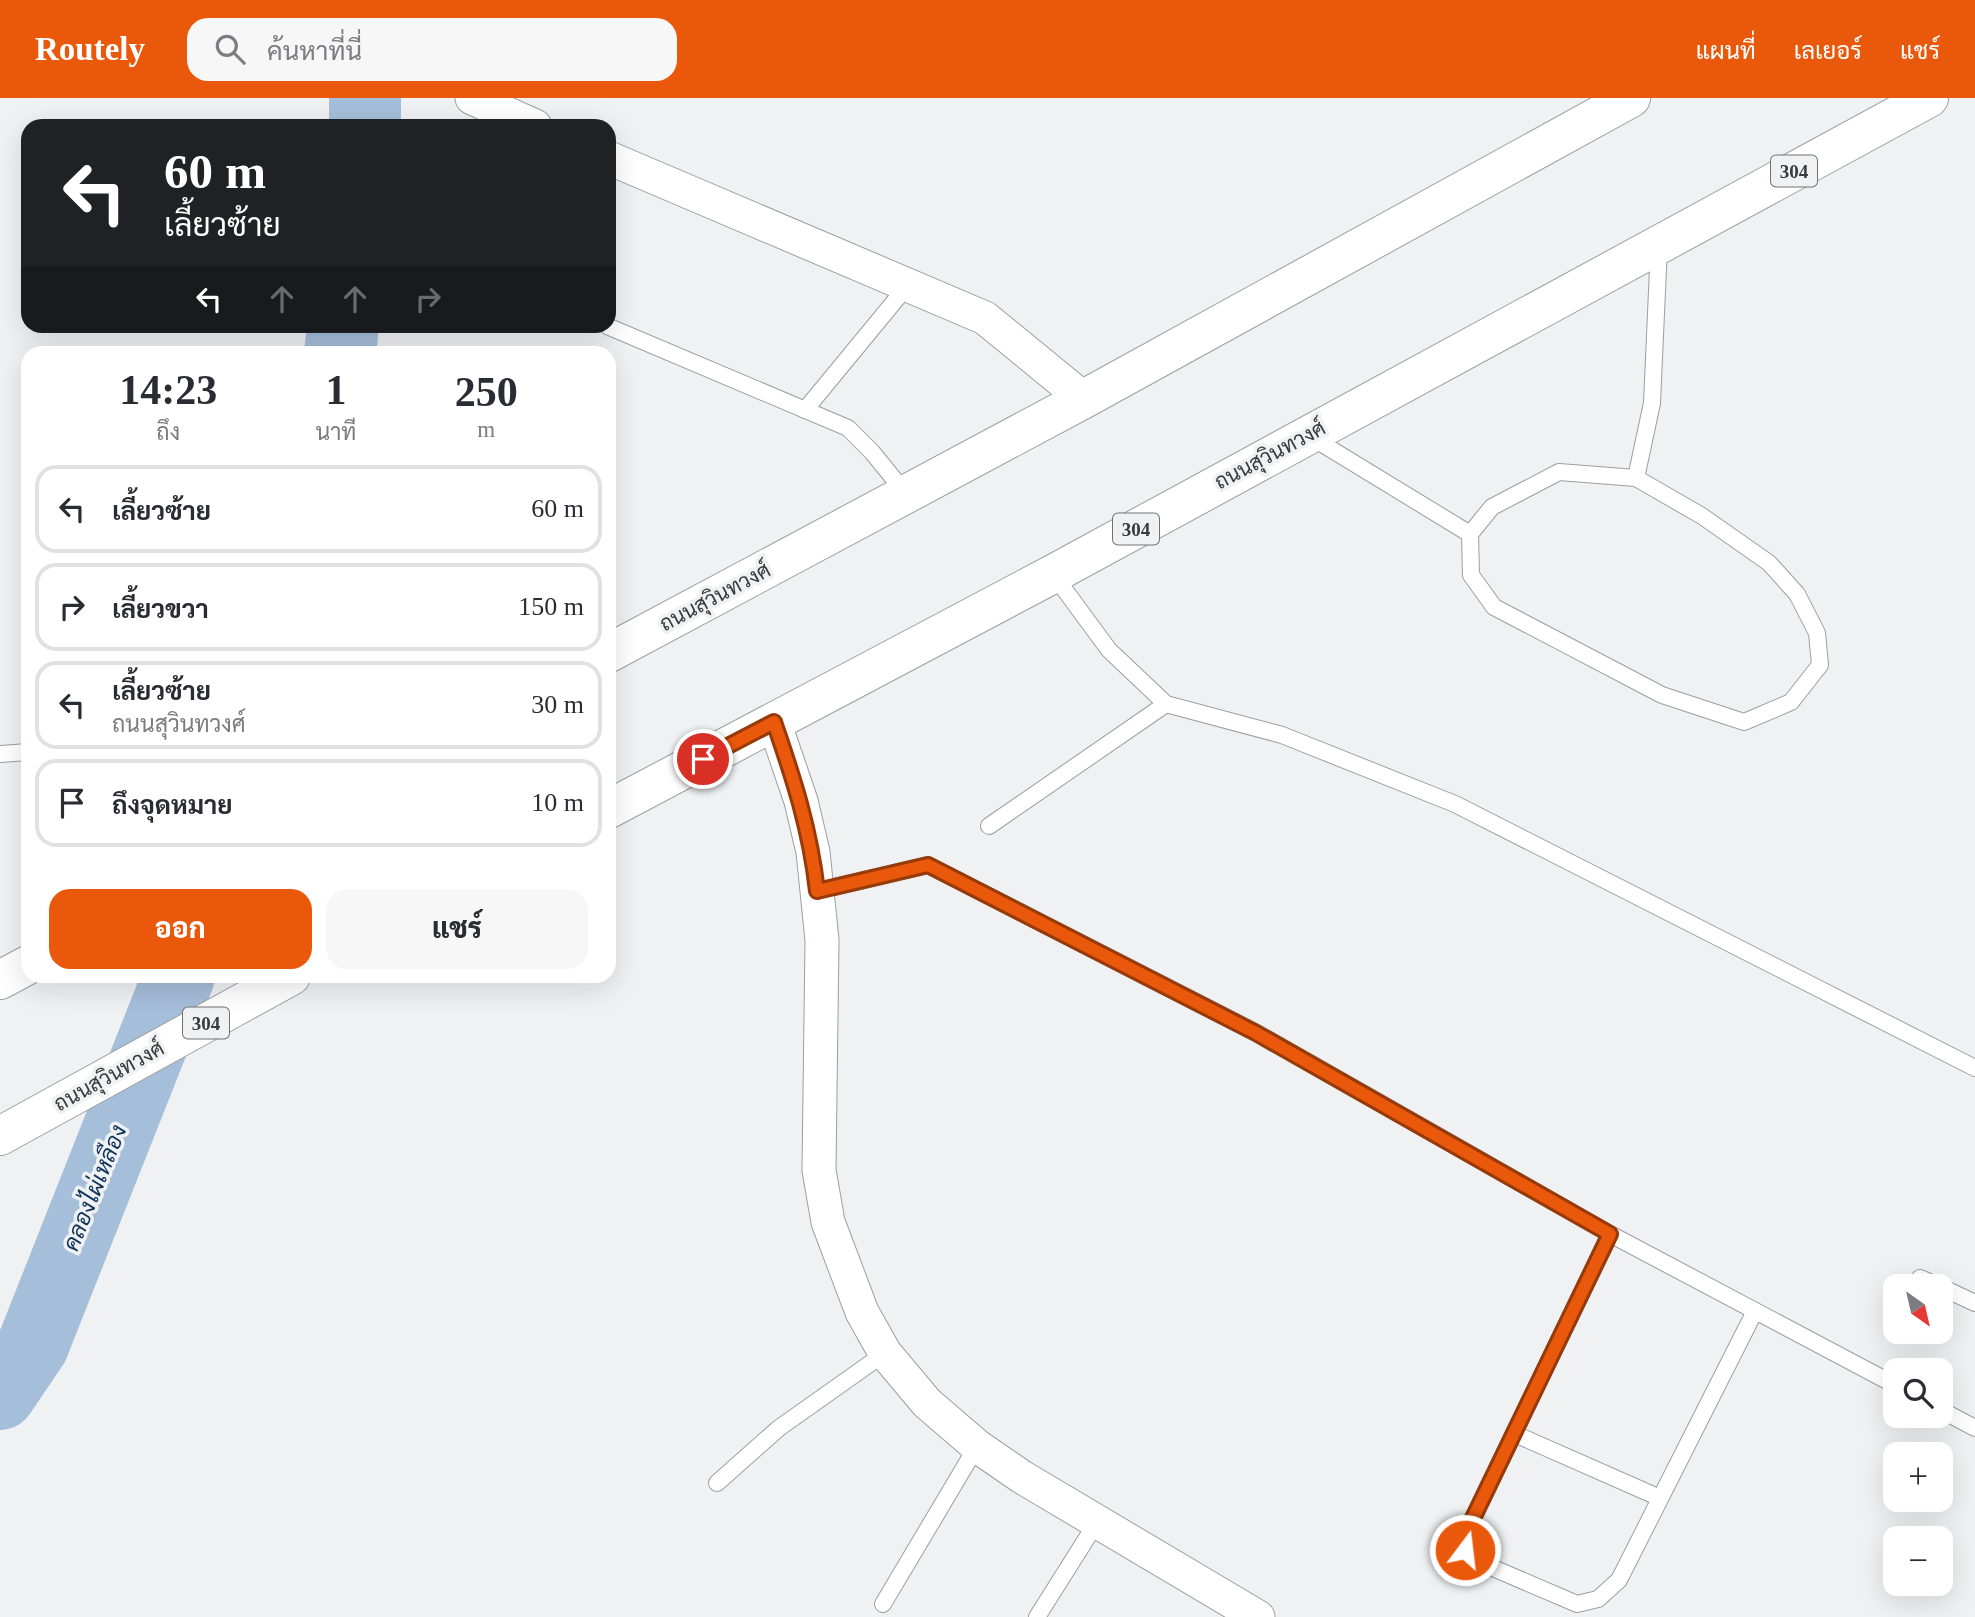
<!DOCTYPE html>
<html lang="th">
<meta charset="utf-8">
<style>
:root{--surface:#fff;--page:#f7f7f7;--text:#2b2b33;--muted:#7c7c81;--line:#e1e1e2;--accent:#ea580c}
body{margin:0;font-family:"Times New Roman",Sarabun,serif;background:var(--page);color:var(--text);height:100vh;display:flex;flex-direction:column;font-size:26px;white-space:nowrap}
*{box-sizing:border-box;margin:0}
p{font-size:23px;color:var(--muted)}
.icon{flex:none;width:38px;height:38px;fill:none;stroke:currentColor;stroke-width:2;stroke-linecap:round;stroke-linejoin:round}
.map{position:relative;flex:1;overflow:hidden}
.sheet{position:absolute;left:21px;top:248px;width:595px;height:637px;display:flex;flex-direction:column;background:var(--surface);border-radius:21px;box-shadow:0 7px 28px #0002}
.sheet>*{flex:none}
.hud{position:absolute;left:21px;top:21px;width:595px;height:214px;border-radius:21px;box-shadow:0 7px 28px #0002;background:#202124;color:#fff;overflow:hidden}
.needle{width:46px;rotate:146deg}
.controls{position:absolute;left:1883px;top:1176px;display:grid;gap:14px}
.controls a{display:grid;place-items:center;width:70px;height:70px;border-radius:14px;background:var(--surface);box-shadow:0 7px 28px #0002;font-size:35px}
.pin{position:absolute;display:grid;place-items:center;width:60px;height:60px;color:#fff;margin:-30px;border:4px solid #fff;border-radius:50%;box-shadow:0 2px 7px #0007}
.me{position:absolute;width:77px;margin:-38px;rotate:15deg;stroke-linejoin:round;filter:drop-shadow(0 0 5px #0008)}
.turn{display:flex;align-items:center;gap:24px;height:147px;padding:0 28px;font-size:32px}
.turn .icon{width:91px;height:91px;stroke-width:2.5}
.turn b{display:block;font-size:49px;line-height:60px}
.lanes{display:flex;align-items:center;height:66px;padding:0 28px;background:#0003;justify-content:center;gap:35px;direction:ltr}
.lanes .off{opacity:.35}
.eta{display:flex;justify-content:space-evenly;align-items:center;height:119px;text-align:center}
.eta b{font-size:42px;font-weight:800;line-height:49px}
.primary-button{display:flex;gap:14px;margin-top:auto;padding:14px 28px}
.primary-button a{flex:1;height:80px;border-radius:21px;background:var(--accent);color:#fff;font-size:28px;font-weight:800;line-height:80px;text-align:center}
.primary-button a+a{background:var(--page);color:var(--text)}
ul{padding:0;list-style:none}
li{display:flex;align-items:center;gap:21px;height:88px;margin:0 14px 10px;padding:0 14px;border:4px solid var(--line);border-radius:21px}
li div{flex:1}
li b{display:block;font-size:26px}
li em{font-style:normal}
header{display:flex;align-items:center;gap:42px;box-sizing:border-box;height:98px;padding:0 35px;background:var(--accent);color:#fff}
header strong{font-size:33px}
nav{display:flex;gap:38px;margin-inline-start:auto;font-size:24px}
.search{width:490px;height:63px;background:var(--page);display:flex;align-items:center;gap:18px;box-sizing:border-box;padding:0 24px;border-radius:21px;color:var(--muted);font-size:26px}
.map>svg:first-child{display:block}
.lines{fill:none;stroke-linecap:round;stroke-linejoin:round}
.river{stroke:#a5beda;stroke-width:72}
.service-casing{stroke:#9d9ea1;stroke-width:18}
.minor-casing{stroke:#9d9ea1;stroke-width:35}
.trunk-casing{stroke:#9d9ea1;stroke-width:40}
.service{stroke:#fff;stroke-width:16}
.minor{stroke:#fff;stroke-width:33}
.trunk{stroke:#fff;stroke-width:38}
.route-casing{stroke:#983908;stroke-width:18}
.route{stroke:#ea580c;stroke-width:12}
.labels{text-anchor:middle;dominant-baseline:central;stroke-width:7;stroke-linejoin:round;paint-order:stroke}
.shield{fill:#eff1f3;stroke:#707172;stroke-width:2}
.shield-label{font-size:19px;font-weight:bold;fill:#393a3b}
.street-label{font-size:21px;fill:#393a3b;stroke:#eff1f3}
.water-label{font-size:23px;font-style:italic;fill:#0f3359;stroke:#eff1f3}
</style>
<header>
<strong>Routely</strong>
<div class="search"><svg class="icon" aria-label="search" viewBox="0 0 24 24"><circle cx="10" cy="10" r="6"/><path d="M15 15l6 6"/></svg>ค้นหาที่นี่</div>
<nav><a>แผนที่</a><a>เลเยอร์</a><a>แชร์</a></nav>
</header>
<div class="map">
<svg width="1975" height="1519" viewBox="0 0 1975 1519">
<rect width="100%" height="100%" fill="#eff1f3"/>
<g class="lines">
<g class="river">
<path d="M365 0V28"/>
<path d="M340 256 343 228"/>
<path d="M0 1296 33 1247 179 878"/>
</g>
<g class="service-casing">
<g id="service">
<path d="M607 228 848 330 872 354 907 397"/>
<path d="M805 312 908 187"/>
<path d="M1311 339 1470 436"/>
<path d="M1559 374 1636 380 1702 418 1769 465 1797 496 1817 535 1820 567 1791 604 1744 624 1662 597 1494 509 1471 477 1470 436 1492 409Z"/>
<path d="M1636 380 1652 305 1659 148"/>
<path d="M1053 476 1109 552 1166 606 1282 637 1455 706 1975 970"/>
<path d="M0 656 28 654"/>
<path d="M989 728 1166 606"/>
<path d="M817 793 928 767 1257 935 1610 1136 1895 1287"/>
<path d="M1610 1136 1462 1443 1465 1452 1472 1461 1577 1506 1598 1501 1619 1482 1755 1213"/>
<path d="M1920 1180 1939 1188"/>
<path d="M1941 1189 1975 1205"/>
<path d="M1941 1312 1975 1330"/>
<path d="M1515 1336 1660 1400"/>
<path d="M717 1385 779 1330 885 1255"/>
<path d="M883 1506 977 1348"/>
<path d="M1037 1519 1097 1424"/>
</g>
</g>
<g class="minor-casing">
<g id="minor">
<path d="M472 0 535 28"/>
<path d="M609 60 985 220 1084 301"/>
<path d="M774 624 801 703 813 754 822 842 819 1072 828 1124 862 1214 885 1255 927 1305 977 1348 1022 1379 1258 1519"/>
</g>
</g>
<g class="trunk-casing">
<g id="trunk">
<path d="M609 555 1084 301 1631 0"/>
<path d="M609 711 1053 476 1929 0"/>
<path d="M0 882 28 867"/>
<path d="M0 1038 291 878"/>
</g>
</g>
<use href="#service" class="service"/>
<use href="#minor" class="minor"/>
<use href="#trunk" class="trunk"/>
</g>
<g class="lines">
<g class="route-casing">
<path id="route" d="M703 661 774 624C794 682 810 731 817 793L928 767 1256 935 1610 1136 1462 1443 1465 1452"/>
</g>
<use href="#route" class="route"/>
</g>
<g class="labels">
<g class="shield">
<rect x="1771" y="57.5" width="46" height="31" rx="5"/>
<rect x="1113" y="415.5" width="46" height="31" rx="5"/>
<rect x="183" y="909.5" width="46" height="31" rx="5"/>
</g>
<g class="shield-label">
<text x="1794" y="73">304</text>
<text x="1136" y="431">304</text>
<text x="206" y="925">304</text>
</g>
<g class="street-label">
<text transform="translate(1270 357) rotate(-28)">ถนนสุวินทวงศ์</text>
<text transform="translate(715 499) rotate(-28)">ถนนสุวินทวงศ์</text>
<text transform="translate(109 978) rotate(-29)">ถนนสุวินทวงศ์</text>
</g>
<g class="water-label">
<text transform="translate(95 1090) rotate(-68)">คลองไผ่เหลือง</text>
</g>
</g>
</svg>
<div class="controls">
<a><svg class="needle" viewBox="-14 -14 28 28"><path d="M0-13l5 13h-10z" fill="#e53935"/><path d="M0 13l5-13h-10z" fill="#7c7c81"/></svg></a>
<a><svg class="icon" aria-label="search" viewBox="0 0 24 24"><circle cx="10" cy="10" r="6"/><path d="M15 15l6 6"/></svg></a>
<a>+</a>
<a>−</a>
</div>
<div class="pin" style="left:703px;top:661px;background:#d93025"><svg class="icon" aria-label="arrive" viewBox="0 0 24 24"><path d="M6 21V4h12l-3 4 3 4H6"/></svg></div>
<svg class="me" style="left:1465px;top:1452px" viewBox="-20 -20 40 40"><circle r="17" fill="#ea580c" stroke="#fff" stroke-width="3"/><path d="M0-11L8 9 0 5-8 9z" fill="#fff"/></svg>
<div class="hud">
<div class="turn"><svg class="icon" aria-label="left" viewBox="0 0 24 24"><path d="M17 20v-9H6M10 6l-5 5 5 5"/></svg><div><b>60 m</b>เลี้ยวซ้าย</div></div>
<div class="lanes"><svg class="icon" aria-label="left" viewBox="0 0 24 24"><path d="M17 20v-9H6M10 6l-5 5 5 5"/></svg><svg class="icon off" aria-label="ahead" viewBox="0 0 24 24"><path d="M12 20V5M6 11l6-6 6 6"/></svg><svg class="icon off" aria-label="ahead" viewBox="0 0 24 24"><path d="M12 20V5M6 11l6-6 6 6"/></svg><svg class="icon off" aria-label="right" viewBox="0 0 24 24"><path d="M7 20v-9h11M14 6l5 5-5 5"/></svg></div>
</div>
<section class="sheet">
<div class="eta">
<div><b>14:23</b><p>ถึง</p></div>
<div><b>1</b><p>นาที</p></div>
<div><b>250</b><p>m</p></div>
</div>
<ul>
<li><svg class="icon" aria-label="left" viewBox="0 0 24 24"><path d="M17 20v-9H6M10 6l-5 5 5 5"/></svg><div><b>เลี้ยวซ้าย</b></div><em>60 m</em></li>
<li><svg class="icon" aria-label="right" viewBox="0 0 24 24"><path d="M7 20v-9h11M14 6l5 5-5 5"/></svg><div><b>เลี้ยวขวา</b></div><em>150 m</em></li>
<li><svg class="icon" aria-label="left" viewBox="0 0 24 24"><path d="M17 20v-9H6M10 6l-5 5 5 5"/></svg><div><b>เลี้ยวซ้าย</b><p>ถนนสุวินทวงศ์</p></div><em>30 m</em></li>
<li><svg class="icon" aria-label="arrive" viewBox="0 0 24 24"><path d="M6 21V4h12l-3 4 3 4H6"/></svg><div><b>ถึงจุดหมาย</b></div><em>10 m</em></li>
</ul>
<div class="primary-button"><a>ออก</a><a>แชร์</a></div>
</section>
</div>
